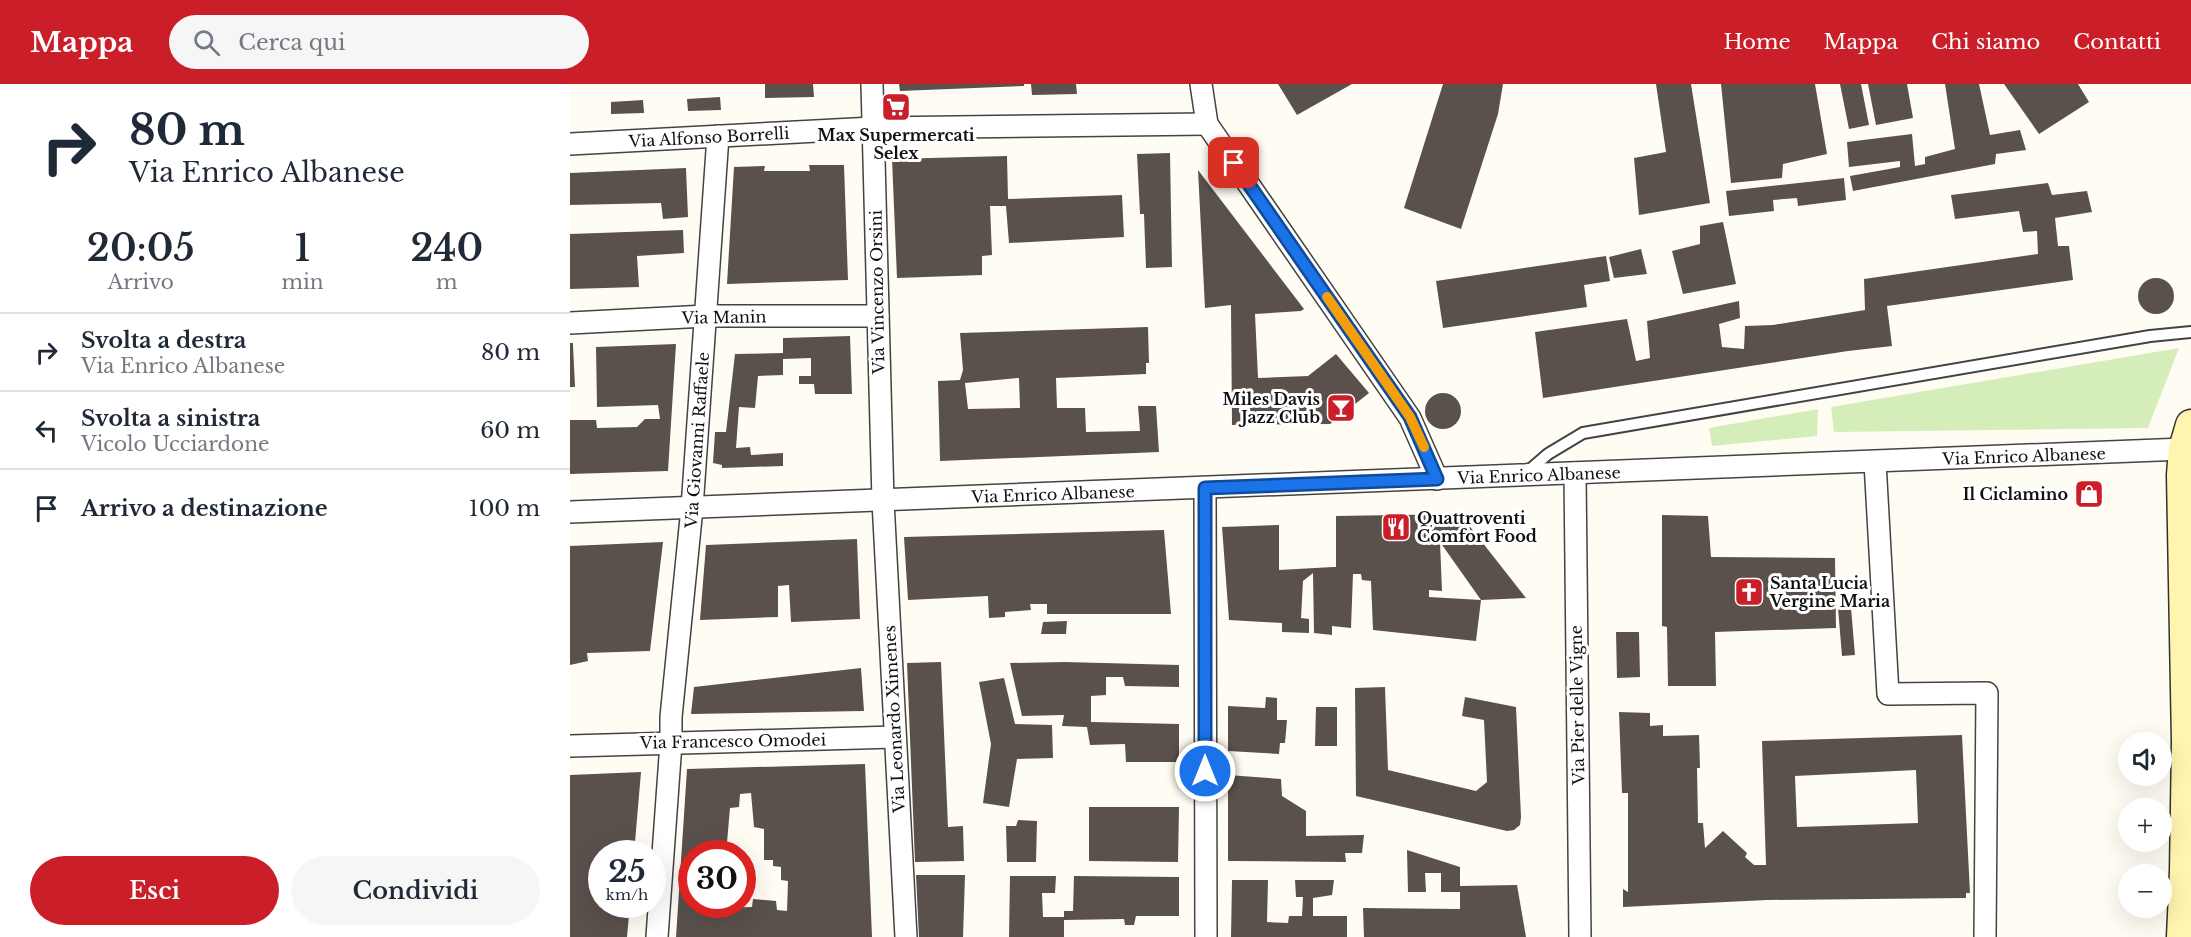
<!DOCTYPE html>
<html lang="it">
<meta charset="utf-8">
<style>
:root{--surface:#fff;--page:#f6f6f7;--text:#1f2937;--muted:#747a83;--line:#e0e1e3;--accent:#ca1e28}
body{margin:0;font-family:"Libre Baskerville",serif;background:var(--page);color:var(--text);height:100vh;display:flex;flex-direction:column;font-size:22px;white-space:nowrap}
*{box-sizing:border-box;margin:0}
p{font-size:20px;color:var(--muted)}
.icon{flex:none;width:33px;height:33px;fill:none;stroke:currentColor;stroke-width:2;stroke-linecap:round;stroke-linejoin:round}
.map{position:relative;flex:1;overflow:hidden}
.panel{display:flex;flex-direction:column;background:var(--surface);width:570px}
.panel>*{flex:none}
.top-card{background:#fff;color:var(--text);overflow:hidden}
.tools{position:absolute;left:1548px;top:648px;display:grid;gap:12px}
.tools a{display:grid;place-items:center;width:54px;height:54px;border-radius:50%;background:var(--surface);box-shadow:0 6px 24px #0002;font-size:30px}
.speed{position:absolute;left:18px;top:756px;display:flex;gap:12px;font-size:30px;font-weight:700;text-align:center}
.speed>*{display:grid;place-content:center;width:78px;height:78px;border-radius:50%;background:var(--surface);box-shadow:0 6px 24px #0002;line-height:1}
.speed small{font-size:15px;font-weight:400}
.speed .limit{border:9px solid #d22;background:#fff;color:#111}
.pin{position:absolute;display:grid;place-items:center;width:51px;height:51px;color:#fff;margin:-26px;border-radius:12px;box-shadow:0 3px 9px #0006}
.me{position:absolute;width:66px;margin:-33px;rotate:0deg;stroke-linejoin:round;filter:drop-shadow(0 0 4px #0008)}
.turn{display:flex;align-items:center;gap:21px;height:126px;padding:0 30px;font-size:27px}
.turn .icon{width:78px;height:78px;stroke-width:2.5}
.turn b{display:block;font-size:42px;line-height:51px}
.eta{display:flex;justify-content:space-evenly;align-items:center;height:102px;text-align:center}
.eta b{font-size:36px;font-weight:600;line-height:42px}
.cta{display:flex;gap:12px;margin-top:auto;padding:12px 30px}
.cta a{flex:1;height:69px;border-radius:36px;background:var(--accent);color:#fff;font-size:24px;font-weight:600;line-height:69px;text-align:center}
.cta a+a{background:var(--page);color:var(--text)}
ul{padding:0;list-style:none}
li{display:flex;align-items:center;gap:18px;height:78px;padding:0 30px;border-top:2px solid var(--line)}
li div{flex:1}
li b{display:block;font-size:22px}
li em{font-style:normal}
header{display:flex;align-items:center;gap:36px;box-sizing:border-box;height:84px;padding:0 30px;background:var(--accent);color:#fff}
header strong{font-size:28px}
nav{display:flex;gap:33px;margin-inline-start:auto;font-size:21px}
.search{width:420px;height:54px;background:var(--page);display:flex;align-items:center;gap:15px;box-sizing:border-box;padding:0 21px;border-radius:33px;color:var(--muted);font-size:22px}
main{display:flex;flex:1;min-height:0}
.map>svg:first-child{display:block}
.green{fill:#d5edb9}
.building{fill:#5a514c;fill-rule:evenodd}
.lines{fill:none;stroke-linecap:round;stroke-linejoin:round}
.service-casing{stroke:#434343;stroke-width:14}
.minor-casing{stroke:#434343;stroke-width:24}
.secondary-casing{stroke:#323232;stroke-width:33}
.service{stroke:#fff;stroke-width:10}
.minor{stroke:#fff;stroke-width:21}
.secondary{stroke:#fff5ae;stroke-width:30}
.route-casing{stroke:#114b97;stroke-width:15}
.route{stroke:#1a73e8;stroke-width:10}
.slow{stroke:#f59e0b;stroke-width:10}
.labels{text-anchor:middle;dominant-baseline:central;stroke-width:6;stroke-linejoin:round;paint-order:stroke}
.poi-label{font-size:16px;font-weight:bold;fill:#101010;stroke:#fff;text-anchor:end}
.street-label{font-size:16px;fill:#101010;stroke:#fff}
</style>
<header>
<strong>Mappa</strong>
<div class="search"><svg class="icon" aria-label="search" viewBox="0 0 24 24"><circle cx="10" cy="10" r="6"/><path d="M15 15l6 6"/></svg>Cerca qui</div>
<nav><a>Home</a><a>Mappa</a><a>Chi siamo</a><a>Contatti</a></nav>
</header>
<main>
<section class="panel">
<div class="top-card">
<div class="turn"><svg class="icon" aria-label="right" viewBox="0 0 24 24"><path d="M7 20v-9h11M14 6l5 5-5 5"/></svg><div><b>80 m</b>Via Enrico Albanese</div></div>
</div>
<div class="eta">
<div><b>20:05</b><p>Arrivo</p></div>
<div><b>1</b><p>min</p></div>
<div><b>240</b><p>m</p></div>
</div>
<ul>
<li><svg class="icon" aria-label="right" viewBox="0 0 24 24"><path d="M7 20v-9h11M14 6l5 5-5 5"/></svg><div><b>Svolta a destra</b><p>Via Enrico Albanese</p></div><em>80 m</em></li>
<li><svg class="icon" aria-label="left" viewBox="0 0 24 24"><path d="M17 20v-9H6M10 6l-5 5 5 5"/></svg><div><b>Svolta a sinistra</b><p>Vicolo Ucciardone</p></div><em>60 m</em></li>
<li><svg class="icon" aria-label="arrive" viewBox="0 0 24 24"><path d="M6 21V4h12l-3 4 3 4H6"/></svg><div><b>Arrivo a destinazione</b></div><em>100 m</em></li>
</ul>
<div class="cta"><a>Esci</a><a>Condividi</a></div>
</section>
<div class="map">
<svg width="1621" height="853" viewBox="0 0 1621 853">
<rect width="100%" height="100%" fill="#fffdf3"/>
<g class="green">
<path d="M1609 264 1578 344 1264 348 1261 323Z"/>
<path d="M1248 325 1247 352 1142 362 1139 344Z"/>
</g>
<g class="building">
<path d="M195 0H243L244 13 195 14Z"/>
<path d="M329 0H454V2L330 7Z"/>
<path d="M461 0H506L507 10 462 11Z"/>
<path d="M708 0H782L727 31Z"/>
<path d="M873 0H933L928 30 891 145 834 124Z"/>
<path d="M1086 0H1121L1140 119 1069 131 1064 74 1096 68Z"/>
<path d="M1151 0H1245L1257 70 1213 80 1212 94 1161 99Z"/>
<path d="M1270 0H1291L1299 41 1279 45Z"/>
<path d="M1298 0H1337L1343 34 1306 41Z"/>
<path d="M1375 0H1409L1420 51 1450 46 1456 66 1426 70 1425 80 1283 107 1280 92 1330 83V77L1279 83 1277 58 1342 50 1345 82 1355 80V73L1385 65Z"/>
<path d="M1434 0H1508L1519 18 1469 50Z"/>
<path d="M150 13 151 26 118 27 117 15Z"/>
<path d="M73 16 74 29 41 30V18Z"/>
<path d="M600 69 602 183 576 184 574 130H570L567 70Z"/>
<path d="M437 72 438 115 552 111 554 153 439 159 436 122H420L422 171 412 172V191L327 194 322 75Z"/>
<path d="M239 81H274L278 196 157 200 164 83 195 82 194 87H240Z"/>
<path d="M116 84 118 133 93 135 91 119 0 121V89Z"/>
<path d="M628 86 734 225 731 227 685 230 688 294 738 292 766 270 799 309 760 340 662 341 661 221 635 224Z"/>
<path d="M1274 94 1276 116 1228 122 1227 114 1203 116 1204 127 1159 132 1156 107Z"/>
<path d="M1478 99 1482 111 1517 107 1522 128 1485 134 1488 162H1499L1503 196 1317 222 1322 262 1278 267 973 314 965 248 1057 235 1066 277 1080 274 1077 237 1169 217 1170 234 1149 240 1152 263 1174 265 1175 242 1203 241 1295 226 1294 195 1468 170 1467 147 1453 148 1449 127 1385 135 1381 111Z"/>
<path d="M1153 138 1166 200 1113 210 1102 167 1130 160V142Z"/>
<path d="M113 146 114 169 67 172 69 203 0 205V150Z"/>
<path d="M1071 165 1077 190 1044 194 1039 173Z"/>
<path d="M1036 172 1040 197 1014 201 1017 223 873 244 866 197Z"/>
<circle cx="1586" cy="212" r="18"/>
<path d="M578 243 579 279H576V290L486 294 487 324H515L516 348 570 347 568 322H586L589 368 370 377 368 297 390 296 393 286 390 249ZM449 294 450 324 398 325 395 299Z"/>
<path d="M280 252 282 310H245L244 300H229V292H241V274L213 275V291L188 292 185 324 169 323 166 364 180 363 181 371 213 369V382L152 384V381L143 379 145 348H156L165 270 213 269V254Z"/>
<path d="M0 259H3V261L5 303H0Z"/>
<path d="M106 260 98 387 0 390V336H26L27 344 67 343 75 335H90L88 321 27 323 26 263Z"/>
<circle cx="873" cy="327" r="18"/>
<path d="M890 430 956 514 911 516 870 458 872 507 859 506V513L911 516 906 557 803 546 801 497 792 496 791 490H783L781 544 762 542V551L744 549 743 489 733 497 731 534 739 535V549L712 548V539L659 536 652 443 709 441V486L763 483H766V432Z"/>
<path d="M1092 431 1138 432 1141 473 1265 474 1266 544 1145 548 1146 602H1098L1097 543 1092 542Z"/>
<path d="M594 446 601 530H477V520H460L461 526 435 528V533L419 534 418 512 338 516 334 453Z"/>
<path d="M287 455 290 535 221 538 219 501 208 502V533L130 536 136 461Z"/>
<path d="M93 458 80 567 17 569 18 577 0 581V462Z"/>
<path d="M1268 524H1281L1285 571 1272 572Z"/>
<path d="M497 537 496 550H471L473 538Z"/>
<path d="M1046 548H1069L1070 593 1047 594Z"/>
<path d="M371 578 378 743 393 742 394 777 345 778 337 579Z"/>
<path d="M495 578 609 581V603L555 602 553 593H536V611L521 612V638L609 640V678H556L555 660 520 661 517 643 492 642 494 631 452 632 440 579Z"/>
<path d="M291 584 294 627 121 630 124 603Z"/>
<path d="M434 594 445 640 482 641 483 674 447 675 439 723 413 719 421 660 409 598Z"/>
<path d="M815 603 818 686 906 707 917 698 914 636 892 632 895 613 946 623 951 733 950 741 944 746 937 747 786 712 785 604Z"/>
<path d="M696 613 707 614V636H717L715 659H710L709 670 658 667V622L695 624Z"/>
<path d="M746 623H767V662H745Z"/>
<path d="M1049 628 1080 629V642L1093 641V652L1129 651 1130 684H1127L1128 739H1133L1135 764 1153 747 1177 769 1175 773 1184 781H1196L1192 657 1392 651 1400 809H1396V814L1197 816 1053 823V805L1058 808V709H1052ZM1346 686 1348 739 1227 743 1225 692Z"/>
<path d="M295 680 302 853H106L117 685ZM181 709 184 743 194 745V776H203V782L211 783V796L218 797 217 827 207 826 206 817 183 815 182 823 151 824V820H122V770H156L160 724 169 723 170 710Z"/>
<path d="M71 688 64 770H32V820H60L57 853H0V691Z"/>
<path d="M658 691 711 695 712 712 736 727V752L794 751 792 769H775L776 778 658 777Z"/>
<path d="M519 723H609L608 778 519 777Z"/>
<path d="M448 736 467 737 466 778H437L436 742H446Z"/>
<path d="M837 766 890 783V802L947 801 956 853H794L793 824 890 825V808H871V789H855L856 808H838Z"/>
<path d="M346 791H395L393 853H349Z"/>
<path d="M440 792H486L485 809H472L473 833H494V827H503L504 792 609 793V832H566L564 841H555L554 835 494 836V853H439Z"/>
<path d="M662 796H698L697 838 718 839 719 832H732L733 813H726L725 796H764L762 811 743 814V832H777V853H661Z"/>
</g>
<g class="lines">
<g class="service-casing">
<path id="service" d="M956 389 978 370 1013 349 1580 252 1621 248"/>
</g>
<g class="minor-casing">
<g id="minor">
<path d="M302 0 313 417 336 853"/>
<path d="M631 0 637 40 840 334 867 395"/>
<path d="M0 60 303 44 637 40"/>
<path d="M0 239 136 232H308"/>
<path d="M1305 378 1318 610 1417 609 1415 853"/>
<path d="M1005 389 1010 853"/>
<path d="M635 404 636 853"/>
<path d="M0 428 1614 365"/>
<path d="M0 662 325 653"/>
<path d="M87 853 101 659V633L122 424 148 52"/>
</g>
</g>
<g class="secondary-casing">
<path id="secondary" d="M1612 853 1615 787 1617 658 1612 391 1614 365 1621 341"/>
</g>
<use href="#service" class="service"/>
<use href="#minor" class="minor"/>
<use href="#secondary" class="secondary"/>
</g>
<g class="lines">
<g class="route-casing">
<path id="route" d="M635 687V404L867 395 840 333 664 79"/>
</g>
<use href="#route" class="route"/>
<path class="slow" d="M757 213 840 333 854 363"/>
</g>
<defs>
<g id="supermarket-square" transform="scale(1.5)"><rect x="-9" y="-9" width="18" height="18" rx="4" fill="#ca1e28" stroke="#fff"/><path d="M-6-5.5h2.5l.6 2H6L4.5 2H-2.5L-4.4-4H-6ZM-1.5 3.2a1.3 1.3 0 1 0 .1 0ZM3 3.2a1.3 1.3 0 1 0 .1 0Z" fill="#fff"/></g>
<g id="bar-square" transform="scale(1.5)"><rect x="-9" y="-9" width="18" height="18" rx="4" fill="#ca1e28" stroke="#fff"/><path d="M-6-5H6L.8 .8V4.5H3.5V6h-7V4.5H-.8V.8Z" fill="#fff"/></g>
<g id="shop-square" transform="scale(1.5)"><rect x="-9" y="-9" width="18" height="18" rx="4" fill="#ca1e28" stroke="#fff"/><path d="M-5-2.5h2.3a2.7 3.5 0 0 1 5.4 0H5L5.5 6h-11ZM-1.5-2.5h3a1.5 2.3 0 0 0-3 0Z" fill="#fff"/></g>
<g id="restaurant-square" transform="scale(1.5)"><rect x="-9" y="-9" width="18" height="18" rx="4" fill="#ca1e28" stroke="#fff"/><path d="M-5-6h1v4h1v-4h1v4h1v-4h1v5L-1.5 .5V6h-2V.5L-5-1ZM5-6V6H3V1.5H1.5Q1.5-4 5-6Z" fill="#fff"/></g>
<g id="church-square" transform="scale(1.5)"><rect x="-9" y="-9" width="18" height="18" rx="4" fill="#ca1e28" stroke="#fff"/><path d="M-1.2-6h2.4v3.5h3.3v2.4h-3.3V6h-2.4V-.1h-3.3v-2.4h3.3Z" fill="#fff"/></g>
</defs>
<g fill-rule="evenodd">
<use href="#supermarket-square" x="326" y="23"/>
<use href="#bar-square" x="771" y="324"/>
<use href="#shop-square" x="1519" y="410"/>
<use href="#restaurant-square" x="826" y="443"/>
<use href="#church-square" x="1179" y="508"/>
</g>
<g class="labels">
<g class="poi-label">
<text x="326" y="51" text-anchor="middle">Max Supermercati<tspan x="326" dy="18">Selex</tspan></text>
<text x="750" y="315">Miles Davis<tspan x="750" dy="18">Jazz Club</tspan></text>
<text x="1498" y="410">Il Ciclamino</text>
<text x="847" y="434" text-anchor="start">Quattroventi<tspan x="847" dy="18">Comfort Food</tspan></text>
<text x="1200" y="499" text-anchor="start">Santa Lucia<tspan x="1200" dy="18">Vergine Maria</tspan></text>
</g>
<g class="street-label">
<text transform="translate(139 53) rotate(-3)">Via Alfonso Borrelli</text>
<text transform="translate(307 208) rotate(-91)">Via Vincenzo Orsini</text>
<text transform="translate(154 233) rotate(-1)">Via Manin</text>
<text transform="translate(127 356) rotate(-86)">Via Giovanni Raffaele</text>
<text transform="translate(1454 372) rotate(-2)">Via Enrico Albanese</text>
<text transform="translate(969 391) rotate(-2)">Via Enrico Albanese</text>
<text transform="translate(483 410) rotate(-2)">Via Enrico Albanese</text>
<text transform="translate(1007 621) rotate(-91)">Via Pier delle Vigne</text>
<text transform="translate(324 635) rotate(-93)">Via Leonardo Ximenes</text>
<text transform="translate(163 657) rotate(-1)">Via Francesco Omodei</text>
</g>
</g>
</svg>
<div class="tools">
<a><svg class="icon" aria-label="sound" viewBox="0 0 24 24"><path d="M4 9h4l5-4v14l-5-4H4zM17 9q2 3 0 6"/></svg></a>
<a>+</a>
<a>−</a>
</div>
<div class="speed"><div>25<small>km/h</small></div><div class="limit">30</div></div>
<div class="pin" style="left:664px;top:79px;background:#d93025"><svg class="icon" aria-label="arrive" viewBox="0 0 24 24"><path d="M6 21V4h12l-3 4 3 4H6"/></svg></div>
<svg class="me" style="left:635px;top:687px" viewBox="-20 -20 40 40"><circle r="17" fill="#1a73e8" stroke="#fff" stroke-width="3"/><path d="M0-11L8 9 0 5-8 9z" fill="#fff"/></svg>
</div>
</main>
